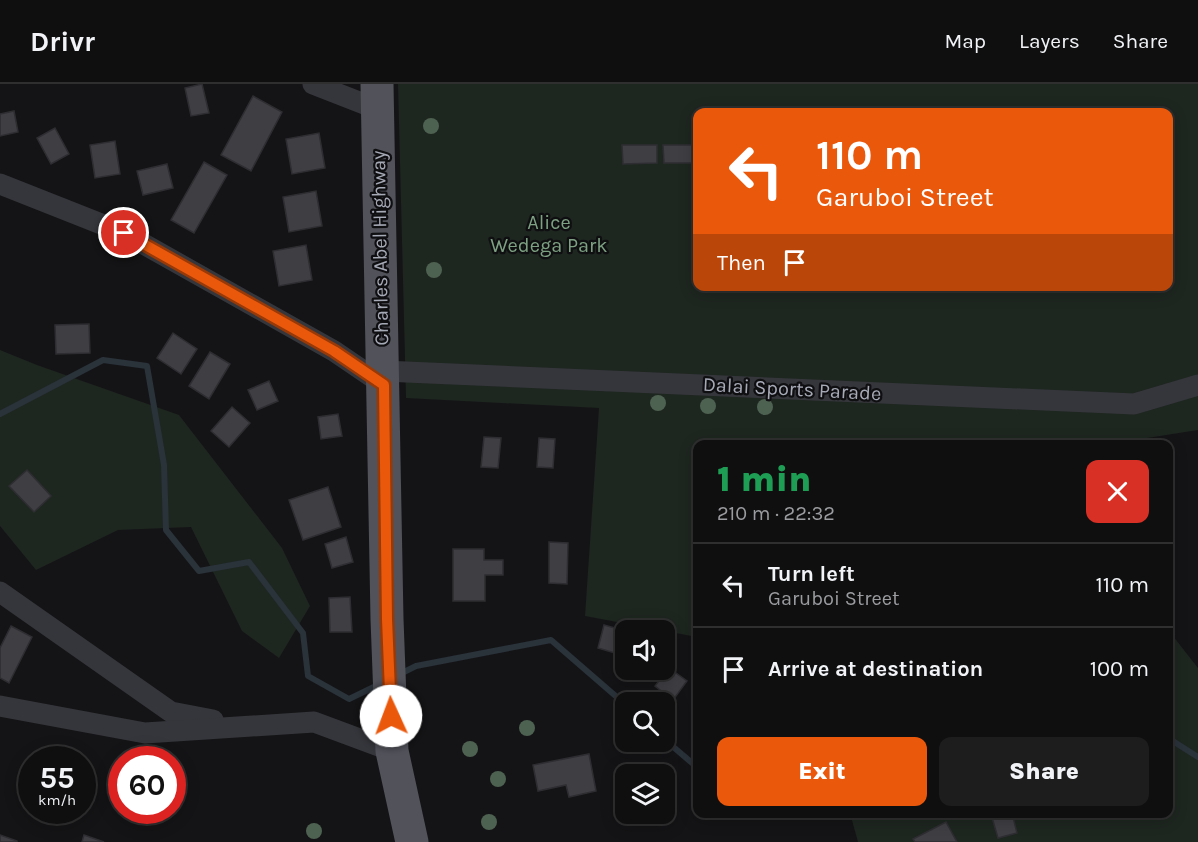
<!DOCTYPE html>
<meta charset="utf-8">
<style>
:root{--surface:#0f0f10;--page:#1d1d1e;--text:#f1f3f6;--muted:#9b9c9f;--line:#2f2f30;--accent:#ea580c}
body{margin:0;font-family:Karla,sans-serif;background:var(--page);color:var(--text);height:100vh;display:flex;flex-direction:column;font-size:22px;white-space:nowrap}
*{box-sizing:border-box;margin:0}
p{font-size:20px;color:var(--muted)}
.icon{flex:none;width:33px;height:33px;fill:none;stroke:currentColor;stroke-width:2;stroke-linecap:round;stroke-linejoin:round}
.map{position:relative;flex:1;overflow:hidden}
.drawer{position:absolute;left:693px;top:356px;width:480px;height:378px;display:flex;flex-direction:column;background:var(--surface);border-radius:12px;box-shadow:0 3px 15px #0003,0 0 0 2px var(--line)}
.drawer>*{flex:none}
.top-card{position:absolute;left:693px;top:24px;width:480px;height:183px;border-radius:12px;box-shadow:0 3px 15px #0003,0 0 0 2px var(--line);background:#ea580c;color:#fff;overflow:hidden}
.controls{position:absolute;left:615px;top:536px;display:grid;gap:12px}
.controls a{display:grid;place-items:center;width:60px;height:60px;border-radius:12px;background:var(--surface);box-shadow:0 3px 15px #0003,0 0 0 2px var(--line);font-size:30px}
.speed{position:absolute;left:18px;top:662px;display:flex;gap:12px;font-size:30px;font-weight:700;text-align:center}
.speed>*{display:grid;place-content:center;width:78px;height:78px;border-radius:50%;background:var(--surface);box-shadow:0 3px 15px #0003,0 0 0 2px var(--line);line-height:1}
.speed small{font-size:15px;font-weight:400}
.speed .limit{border:9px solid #d22;background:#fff;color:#111}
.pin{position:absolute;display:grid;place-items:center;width:51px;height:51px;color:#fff;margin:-26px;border:3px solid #fff;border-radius:50%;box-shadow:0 2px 6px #0007}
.me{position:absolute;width:66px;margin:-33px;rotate:358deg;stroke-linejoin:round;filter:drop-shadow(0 0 4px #0008)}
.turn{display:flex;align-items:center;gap:21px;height:126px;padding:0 24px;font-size:27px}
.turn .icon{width:78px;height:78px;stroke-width:2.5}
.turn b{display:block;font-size:42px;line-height:51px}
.then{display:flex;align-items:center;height:57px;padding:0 24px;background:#0003;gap:12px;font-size:22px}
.round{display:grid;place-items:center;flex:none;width:63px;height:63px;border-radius:12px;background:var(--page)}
.summary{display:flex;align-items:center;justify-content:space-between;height:102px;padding:0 24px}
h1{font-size:36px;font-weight:800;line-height:45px;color:#1e9e55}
.primary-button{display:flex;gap:12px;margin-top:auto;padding:12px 24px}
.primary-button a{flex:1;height:69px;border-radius:12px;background:var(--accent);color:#fff;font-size:24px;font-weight:800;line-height:69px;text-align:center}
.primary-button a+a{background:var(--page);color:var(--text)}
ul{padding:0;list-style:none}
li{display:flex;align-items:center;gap:18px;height:84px;padding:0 24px;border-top:2px solid var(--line)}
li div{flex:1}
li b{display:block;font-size:22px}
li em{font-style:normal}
header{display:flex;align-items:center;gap:36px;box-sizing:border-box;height:84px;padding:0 30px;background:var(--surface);border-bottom:2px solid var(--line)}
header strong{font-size:28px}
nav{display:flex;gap:33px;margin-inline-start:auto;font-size:21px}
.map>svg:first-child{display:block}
.green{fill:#1e2620;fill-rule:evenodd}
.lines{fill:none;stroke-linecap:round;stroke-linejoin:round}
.stream{stroke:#2a323a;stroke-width:6}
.building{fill:#3e3e43;stroke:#2e2e32;stroke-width:1.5}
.minor{stroke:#35363b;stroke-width:21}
.primary{stroke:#51525a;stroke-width:33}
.tree{fill:#4e6251}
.route-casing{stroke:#983908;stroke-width:15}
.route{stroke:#ea580c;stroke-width:10}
.labels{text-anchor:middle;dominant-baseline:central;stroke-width:4.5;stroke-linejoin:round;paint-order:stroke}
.park-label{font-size:20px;fill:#7da182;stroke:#0f0f11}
.street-label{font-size:20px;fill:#a6a9b6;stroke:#0f0f11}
</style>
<header>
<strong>Drivr</strong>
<nav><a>Map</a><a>Layers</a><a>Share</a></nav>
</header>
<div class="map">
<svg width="1198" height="758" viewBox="0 0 1198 758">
<rect width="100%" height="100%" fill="#141416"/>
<g class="green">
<path d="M398 0H1198V346L1128 357V360H698L697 553 585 532 599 324 406 314ZM698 28H1168V202H698Z"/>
<path d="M0 266 37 281 179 331 282 464 310 522 279 574 242 547 191 443 118 446 36 486 0 442Z"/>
<path d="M1169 547 1198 584V758H858L850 729H1168Z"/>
</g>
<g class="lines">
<g class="stream">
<path d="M0 330 103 276 147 282 164 381 166 446 199 487 249 478 303 549 308 592 349 615 378 601"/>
<path d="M398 591 416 582 551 556 626 621"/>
<path d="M1168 654 1198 673"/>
<path d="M664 655 698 684"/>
</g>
</g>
<g class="building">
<path d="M202 0 209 29 191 32 185 4Z"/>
<path d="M253 12 282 28 251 87 221 71Z"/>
<path d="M14 27 18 48 0 52V30Z"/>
<path d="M55 44 69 70 51 80 37 54Z"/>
<path d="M319 49 325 84 292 90 286 55Z"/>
<path d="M115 57 120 90 95 94 90 61Z"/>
<path d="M622 61H657V79L623 80Z"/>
<path d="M663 61H698V79H664Z"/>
<path d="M204 78 227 91 194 149 171 136Z"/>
<path d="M167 80 173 104 143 111 137 87Z"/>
<path d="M316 107 322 142 289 148 283 113Z"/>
<path d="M306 161 312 196 279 202 273 167Z"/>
<path d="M89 240 90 269 56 270 55 241Z"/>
<path d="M173 249 197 265 181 290 157 274Z"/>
<path d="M210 268 230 280 209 315 189 302Z"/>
<path d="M269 297 278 317 257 326 248 306Z"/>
<path d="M232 323 250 339 229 363 211 347Z"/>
<path d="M338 330 342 352 321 355 318 333Z"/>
<path d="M484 353 501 354 498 384 481 383Z"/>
<path d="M539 354 555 355 553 384 537 383Z"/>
<path d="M27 386 51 412 34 428 9 402Z"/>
<path d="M328 403 341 443 303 456 289 416Z"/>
<path d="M346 453 353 478 332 484 325 460Z"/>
<path d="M549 458 568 459 567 500 549 499Z"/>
<path d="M453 465H484V476H503V491H485V517H453Z"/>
<path d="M350 513 352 548H330L329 514Z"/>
<path d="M604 541 626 547 625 572 598 564Z"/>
<path d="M11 542 32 553 9 599 0 594V564Z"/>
<path d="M669 584 687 597 673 616 655 602Z"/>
<path d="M589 670 596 707 569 713 566 701 538 707 533 681Z"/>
<path d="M995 729H1012L1017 749 998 754 991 730Z"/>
<path d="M946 738 957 758H915L913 755Z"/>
<path d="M0 751 17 757V758H0Z"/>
<path d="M84 751 104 758H82Z"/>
</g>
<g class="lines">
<g class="minor">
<path d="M313 0 377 25"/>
<path d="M0 100 124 149 334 267 384 301"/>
<path d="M383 287 1134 320 1198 301"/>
<path d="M0 508 171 628 213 636"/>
<path d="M0 622 145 649 314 638 392 667"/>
</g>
<path class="primary" d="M377 0 387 535 392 667 412 758"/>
</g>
<g class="tree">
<circle cx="431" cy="42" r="8"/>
<circle cx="434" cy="186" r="8"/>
<circle cx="658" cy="319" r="8"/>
<circle cx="708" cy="322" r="8"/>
<circle cx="765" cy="323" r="8"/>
<circle cx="527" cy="644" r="8"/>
<circle cx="470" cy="665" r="8"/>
<circle cx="498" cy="695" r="8"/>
<circle cx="489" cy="738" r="8"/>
<circle cx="314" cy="747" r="8"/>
</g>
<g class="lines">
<g class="route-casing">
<path id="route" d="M124 149 334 267 384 301 387 535 391 632"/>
</g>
<use href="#route" class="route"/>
</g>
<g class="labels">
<g class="park-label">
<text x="549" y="138">Alice<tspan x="549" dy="23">Wedega Park</tspan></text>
</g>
<g class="street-label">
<text transform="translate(380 164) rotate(-91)">Charles Abel Highway</text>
<text transform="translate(792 305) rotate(3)">Dalai Sports Parade</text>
</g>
</g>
</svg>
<div class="controls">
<a><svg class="icon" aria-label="sound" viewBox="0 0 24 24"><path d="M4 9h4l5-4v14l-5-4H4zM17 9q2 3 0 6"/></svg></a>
<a><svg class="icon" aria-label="search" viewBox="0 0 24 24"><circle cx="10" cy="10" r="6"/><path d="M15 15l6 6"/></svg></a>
<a><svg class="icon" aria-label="layers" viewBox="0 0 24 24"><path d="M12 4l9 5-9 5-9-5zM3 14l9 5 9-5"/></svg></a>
</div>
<div class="speed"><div>55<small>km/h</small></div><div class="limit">60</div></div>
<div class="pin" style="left:124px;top:149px;background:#d93025"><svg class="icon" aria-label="arrive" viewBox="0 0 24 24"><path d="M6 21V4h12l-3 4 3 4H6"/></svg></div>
<svg class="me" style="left:391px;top:632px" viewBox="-20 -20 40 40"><circle r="19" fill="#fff"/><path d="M0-13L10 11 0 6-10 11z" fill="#ea580c"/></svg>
<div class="top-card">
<div class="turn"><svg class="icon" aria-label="left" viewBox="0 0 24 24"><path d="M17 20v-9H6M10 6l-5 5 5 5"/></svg><div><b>110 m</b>Garuboi Street</div></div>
<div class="then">Then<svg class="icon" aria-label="arrive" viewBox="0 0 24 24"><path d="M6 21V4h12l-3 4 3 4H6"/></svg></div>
</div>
<section class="drawer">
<div class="summary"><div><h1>1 min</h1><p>210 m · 22:32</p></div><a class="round" style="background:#d93025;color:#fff"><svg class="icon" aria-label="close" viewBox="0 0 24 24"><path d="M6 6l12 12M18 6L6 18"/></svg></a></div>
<ul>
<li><svg class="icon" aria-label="left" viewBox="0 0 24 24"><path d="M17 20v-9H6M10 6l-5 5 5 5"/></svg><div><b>Turn left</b><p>Garuboi Street</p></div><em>110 m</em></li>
<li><svg class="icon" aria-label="arrive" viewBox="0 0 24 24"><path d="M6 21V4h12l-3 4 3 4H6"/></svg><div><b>Arrive at destination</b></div><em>100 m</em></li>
</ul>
<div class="primary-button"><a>Exit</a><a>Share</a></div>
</section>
</div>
